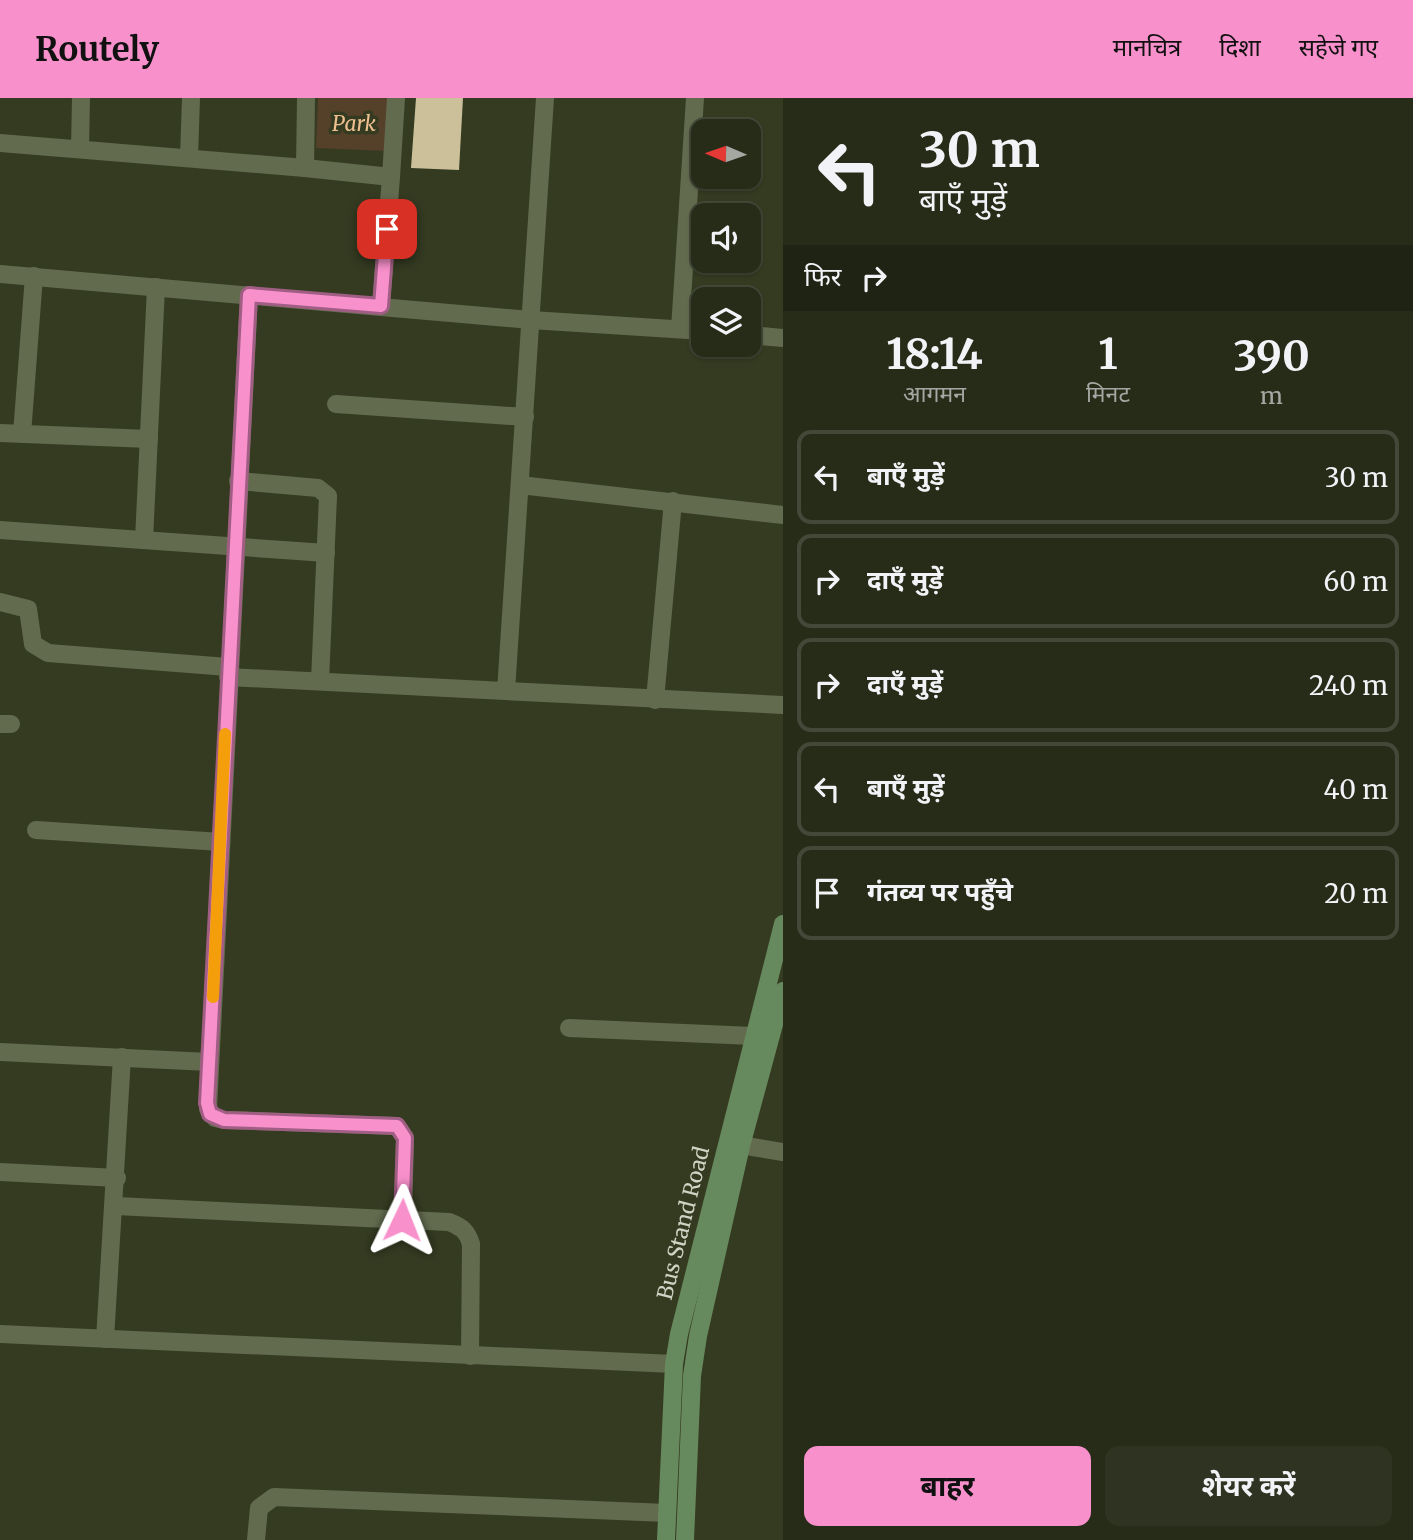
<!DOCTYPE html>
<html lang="hi">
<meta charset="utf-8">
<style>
:root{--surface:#272c19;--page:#2f3422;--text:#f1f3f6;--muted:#a4a7a2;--line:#434838;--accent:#f890cb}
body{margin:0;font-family:Merriweather,"Noto Sans Devanagari",serif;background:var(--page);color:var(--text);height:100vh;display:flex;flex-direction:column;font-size:26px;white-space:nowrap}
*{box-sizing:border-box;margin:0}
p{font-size:23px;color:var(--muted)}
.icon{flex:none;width:38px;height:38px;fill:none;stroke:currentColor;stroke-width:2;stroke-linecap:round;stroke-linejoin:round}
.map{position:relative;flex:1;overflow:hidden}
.sheet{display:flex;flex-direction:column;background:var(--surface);width:630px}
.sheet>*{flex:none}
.banner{background:#272c19;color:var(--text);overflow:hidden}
.needle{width:46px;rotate:272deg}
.tools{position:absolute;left:691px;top:21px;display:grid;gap:14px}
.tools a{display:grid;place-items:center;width:70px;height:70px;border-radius:14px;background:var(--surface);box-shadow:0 2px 5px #0004,0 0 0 2px var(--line);font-size:35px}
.pin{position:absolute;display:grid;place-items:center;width:60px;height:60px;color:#fff;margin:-30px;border-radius:14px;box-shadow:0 4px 10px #0006}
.me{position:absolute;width:77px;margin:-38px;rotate:2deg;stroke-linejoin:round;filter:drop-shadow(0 0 5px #0008)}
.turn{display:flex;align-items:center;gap:24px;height:147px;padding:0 21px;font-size:32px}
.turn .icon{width:91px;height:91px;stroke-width:2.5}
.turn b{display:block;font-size:49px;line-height:60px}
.then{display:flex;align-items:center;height:66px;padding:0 21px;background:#0003;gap:14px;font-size:26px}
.eta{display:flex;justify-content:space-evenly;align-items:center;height:119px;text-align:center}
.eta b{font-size:42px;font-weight:700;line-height:49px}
.action{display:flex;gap:14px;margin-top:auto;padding:14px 21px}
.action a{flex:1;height:80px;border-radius:14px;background:var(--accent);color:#111;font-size:28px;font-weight:700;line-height:80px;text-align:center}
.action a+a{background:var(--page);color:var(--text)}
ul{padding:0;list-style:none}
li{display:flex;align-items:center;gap:21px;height:94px;margin:0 14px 10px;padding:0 7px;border:4px solid var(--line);border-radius:14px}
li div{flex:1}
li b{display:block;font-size:26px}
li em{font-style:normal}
header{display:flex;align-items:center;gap:42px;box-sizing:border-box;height:98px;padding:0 35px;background:var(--accent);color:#111}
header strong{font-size:33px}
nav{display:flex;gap:38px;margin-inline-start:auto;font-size:24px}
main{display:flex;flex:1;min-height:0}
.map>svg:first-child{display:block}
.green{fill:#55402a}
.building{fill:#cbc09a}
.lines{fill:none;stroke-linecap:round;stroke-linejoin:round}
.street{stroke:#636b4f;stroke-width:18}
.secondary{stroke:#67895e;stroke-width:18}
.route-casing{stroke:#a15e84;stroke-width:18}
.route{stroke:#f890cb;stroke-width:12}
.slow{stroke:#f59e0b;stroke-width:12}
.labels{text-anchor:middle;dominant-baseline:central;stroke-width:7;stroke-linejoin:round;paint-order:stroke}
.park-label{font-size:21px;font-style:italic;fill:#eebf8f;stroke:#343b21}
.street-label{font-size:21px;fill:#cfd4c4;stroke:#343b21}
</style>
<header>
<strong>Routely</strong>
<nav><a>मानचित्र</a><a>दिशा</a><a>सहेजे गए</a></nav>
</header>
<main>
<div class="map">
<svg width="783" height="1442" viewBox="0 0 783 1442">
<rect width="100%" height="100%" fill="#343b21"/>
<path class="green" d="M318 0H390L388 53 316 50Z"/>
<path class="building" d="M416 0H463L459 72 411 70Z"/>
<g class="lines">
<g class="street">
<path d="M306 0 305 70 391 79 381 208"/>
<path d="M0 45 305 70"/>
<path d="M80 51 81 0"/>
<path d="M189 60 191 0"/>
<path d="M391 79 396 0"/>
<path d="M0 176 531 222 704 233"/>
<path d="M249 197 208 1011 215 1020 224 1022 397 1028 405 1040 403 1122"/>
<path d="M680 231 695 0"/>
<path d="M749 237 783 240"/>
<path d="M336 306 525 319"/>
<path d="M0 335 149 341"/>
<path d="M22 336 34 178"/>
<path d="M238 383 318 390 328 398 320 583"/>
<path d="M520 387 783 417"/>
<path d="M0 432 326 455"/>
<path d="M144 442 156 189"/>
<path d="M0 504 28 511 33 546 48 555 228 569"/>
<path d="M228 579 783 607"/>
<path d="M506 593 545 0"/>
<path d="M655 602 673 403"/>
<path d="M0 626H11"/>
<path d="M36 732 221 744"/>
<path d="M569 930 753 938"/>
<path d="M0 954 209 964"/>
<path d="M728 1045 783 1054"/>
<path d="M0 1074 117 1080"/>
<path d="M116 1108 449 1124C462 1129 467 1133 471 1146L470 1258"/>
<path d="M0 1236 674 1266"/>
<path d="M105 1241 122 959"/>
<path d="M256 1442 259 1410 274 1399 667 1415"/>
</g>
<g class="secondary">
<path d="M666 1442 674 1266 679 1236 783 826"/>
<path d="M685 1442 692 1278 698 1238 741 1048 783 893"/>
</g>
</g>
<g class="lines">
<g class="route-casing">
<path id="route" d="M387 131 381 208 249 197 207 1005 210 1016 224 1022 397 1028 405 1040 402 1122"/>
</g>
<use href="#route" class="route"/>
<path class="slow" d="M213 899 225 636"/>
</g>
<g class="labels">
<g class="park-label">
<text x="354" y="25">Park</text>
</g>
<g class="street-label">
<text transform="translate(683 1125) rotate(-76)">Bus Stand Road</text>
</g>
</g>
</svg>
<div class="tools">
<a><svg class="needle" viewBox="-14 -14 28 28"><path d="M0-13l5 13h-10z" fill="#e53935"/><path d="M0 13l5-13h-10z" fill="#a4a7a2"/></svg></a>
<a><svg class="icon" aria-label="sound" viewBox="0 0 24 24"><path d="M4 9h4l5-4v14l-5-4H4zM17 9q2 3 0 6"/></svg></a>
<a><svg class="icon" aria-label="layers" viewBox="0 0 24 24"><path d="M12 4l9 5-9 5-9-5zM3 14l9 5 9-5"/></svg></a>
</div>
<div class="pin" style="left:387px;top:131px;background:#d93025"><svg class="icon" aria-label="arrive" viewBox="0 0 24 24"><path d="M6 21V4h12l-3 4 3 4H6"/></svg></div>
<svg class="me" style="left:402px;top:1122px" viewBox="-20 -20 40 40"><path d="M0-17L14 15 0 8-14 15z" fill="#f890cb" stroke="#fff" stroke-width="4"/></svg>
</div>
<section class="sheet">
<div class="banner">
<div class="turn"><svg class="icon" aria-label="left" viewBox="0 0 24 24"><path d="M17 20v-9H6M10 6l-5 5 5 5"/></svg><div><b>30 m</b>बाएँ मुड़ें</div></div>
<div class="then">फिर<svg class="icon" aria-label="right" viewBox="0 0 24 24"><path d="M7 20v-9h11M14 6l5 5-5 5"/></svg></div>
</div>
<div class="eta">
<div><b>18:14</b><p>आगमन</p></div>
<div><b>1</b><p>मिनट</p></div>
<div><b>390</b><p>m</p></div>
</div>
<ul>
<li><svg class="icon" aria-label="left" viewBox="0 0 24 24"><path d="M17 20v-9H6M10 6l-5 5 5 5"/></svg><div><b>बाएँ मुड़ें</b></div><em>30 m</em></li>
<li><svg class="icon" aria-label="right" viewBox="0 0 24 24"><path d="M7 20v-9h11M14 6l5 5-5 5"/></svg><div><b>दाएँ मुड़ें</b></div><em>60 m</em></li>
<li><svg class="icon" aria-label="right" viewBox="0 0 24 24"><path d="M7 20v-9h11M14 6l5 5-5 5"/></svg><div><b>दाएँ मुड़ें</b></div><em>240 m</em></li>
<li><svg class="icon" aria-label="left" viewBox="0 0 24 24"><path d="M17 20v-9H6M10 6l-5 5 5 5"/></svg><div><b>बाएँ मुड़ें</b></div><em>40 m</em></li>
<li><svg class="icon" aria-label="arrive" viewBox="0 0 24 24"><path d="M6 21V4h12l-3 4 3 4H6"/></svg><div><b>गंतव्य पर पहुँचे</b></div><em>20 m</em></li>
</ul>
<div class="action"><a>बाहर</a><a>शेयर करें</a></div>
</section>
</main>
